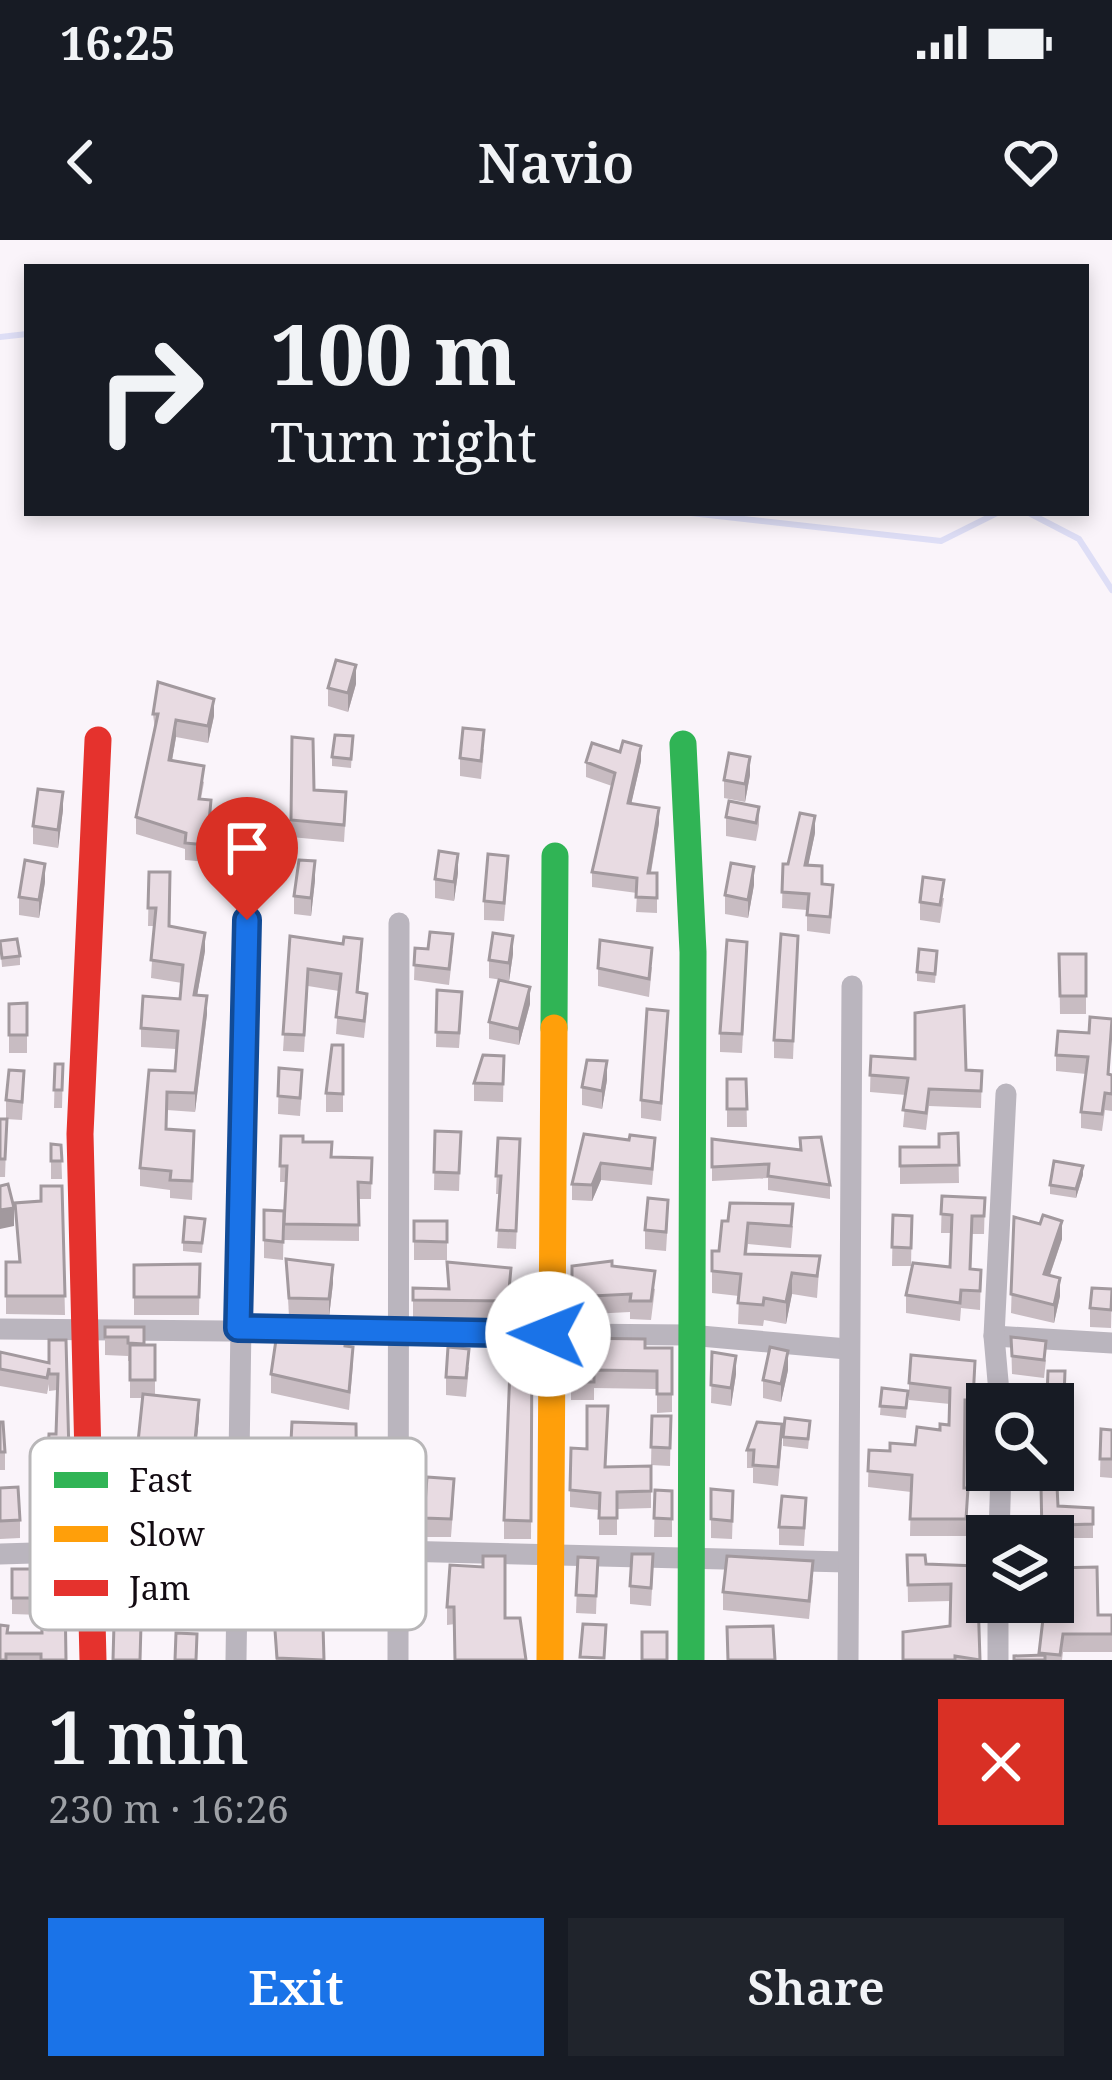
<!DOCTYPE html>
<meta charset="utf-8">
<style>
:root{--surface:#171b24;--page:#20242c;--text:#f1f3f6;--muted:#9ea1a6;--accent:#1a73e8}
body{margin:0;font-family:"Noto Serif",serif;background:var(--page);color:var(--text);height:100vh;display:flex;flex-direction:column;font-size:45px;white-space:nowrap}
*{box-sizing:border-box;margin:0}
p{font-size:39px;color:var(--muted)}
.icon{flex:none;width:66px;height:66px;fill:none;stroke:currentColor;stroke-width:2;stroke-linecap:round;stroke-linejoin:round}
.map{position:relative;height:1420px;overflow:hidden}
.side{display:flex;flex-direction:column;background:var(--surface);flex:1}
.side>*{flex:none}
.top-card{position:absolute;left:24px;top:24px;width:1065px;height:252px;border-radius:0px;box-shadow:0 6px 18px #0003;background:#171b24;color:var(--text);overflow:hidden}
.controls{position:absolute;left:966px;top:1143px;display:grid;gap:24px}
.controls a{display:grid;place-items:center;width:108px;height:108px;border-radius:0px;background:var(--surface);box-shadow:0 6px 18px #0003;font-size:60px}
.pin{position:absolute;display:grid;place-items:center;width:102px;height:102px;color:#fff;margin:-123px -51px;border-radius:50% 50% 50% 0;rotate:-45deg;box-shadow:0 0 12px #0007}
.pin .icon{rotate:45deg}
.me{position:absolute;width:132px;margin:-66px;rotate:271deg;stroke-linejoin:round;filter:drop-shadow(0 0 9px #0008)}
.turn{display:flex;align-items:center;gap:42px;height:252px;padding:0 48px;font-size:54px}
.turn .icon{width:156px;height:156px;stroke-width:2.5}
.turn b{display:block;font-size:84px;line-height:102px}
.round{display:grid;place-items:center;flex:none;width:126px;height:126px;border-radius:0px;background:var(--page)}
.summary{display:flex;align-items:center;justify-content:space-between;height:204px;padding:0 48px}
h1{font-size:72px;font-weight:600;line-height:90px}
.primary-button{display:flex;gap:24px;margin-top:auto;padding:24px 48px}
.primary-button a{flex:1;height:138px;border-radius:0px;background:var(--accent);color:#fff;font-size:48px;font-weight:600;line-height:138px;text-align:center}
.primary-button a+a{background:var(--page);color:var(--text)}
.status{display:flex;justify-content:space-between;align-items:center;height:84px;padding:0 60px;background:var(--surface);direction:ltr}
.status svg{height:33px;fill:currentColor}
header{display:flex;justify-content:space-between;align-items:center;height:156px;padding:0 48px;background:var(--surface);font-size:54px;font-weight:600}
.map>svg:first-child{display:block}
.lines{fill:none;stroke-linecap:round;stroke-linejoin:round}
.stream{stroke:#dedef6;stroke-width:6}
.street{stroke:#bab5be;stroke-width:21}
.fast{stroke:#30b455;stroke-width:27}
.slow{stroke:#ff9f0a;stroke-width:27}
.jam{stroke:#e5322d;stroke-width:27}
.wall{fill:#c8bcc2}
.shaded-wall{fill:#a2999e}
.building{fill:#e8dbe2;stroke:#a2999e;stroke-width:3}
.route-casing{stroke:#114b97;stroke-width:30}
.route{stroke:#1a73e8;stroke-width:21}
.key{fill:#fff;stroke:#b8b6b8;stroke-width:3}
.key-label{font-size:33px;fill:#130b12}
</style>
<div class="status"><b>16:25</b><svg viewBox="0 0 49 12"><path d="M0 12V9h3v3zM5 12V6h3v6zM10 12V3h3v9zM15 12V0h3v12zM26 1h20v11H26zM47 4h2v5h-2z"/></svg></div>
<header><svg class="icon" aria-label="back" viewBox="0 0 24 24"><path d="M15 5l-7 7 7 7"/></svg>Navio<svg class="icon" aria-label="heart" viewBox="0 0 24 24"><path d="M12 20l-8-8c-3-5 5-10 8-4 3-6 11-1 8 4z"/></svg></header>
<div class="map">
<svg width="1112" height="1420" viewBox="0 0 1112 1420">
<rect width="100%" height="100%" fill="#faf4fa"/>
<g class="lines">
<g class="stream">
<path d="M0 97 27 94"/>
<path d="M691 273 941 301 997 273"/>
<path d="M1029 273 1079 299 1112 350"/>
</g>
<g class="street">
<path d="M0 1089 689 1095 847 1109"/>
<path d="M994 1096 1112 1103"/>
<path d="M1000 1164 994 1096 1006 854"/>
<path d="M999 1296 1001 1230"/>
<path d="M0 1314 234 1307 847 1322"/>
<path d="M998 1362V1420"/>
<path d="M236 1420 247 680"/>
<path d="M398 1420 399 683"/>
<path d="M848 1420 852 746"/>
</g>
<g class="fast">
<path d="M683 504 693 712 691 1420"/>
<path d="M554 788 555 616"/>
</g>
<path class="slow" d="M550 1420 554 788"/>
<path class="jam" d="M93 1420 80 894 98 500"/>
</g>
<g class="wall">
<path d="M356 444 348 472 328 466V448Z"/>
<path d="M153 474 214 476 208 503 176 497 172 521 204 542 201 559 211 577 207 622 185 620V609L136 594V577L155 490Z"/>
<path d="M353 496 351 528 332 526V517Z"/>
<path d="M292 497 314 550 346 569 344 602 291 597Z"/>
<path d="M484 509 481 539 460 536V518Z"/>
<path d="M641 521 631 564 659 583 651 633H657V673L636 672 637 653 592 647V632L612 546 586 537V522Z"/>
<path d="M750 535 745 562 724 558V540Z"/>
<path d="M759 567V585L756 601 726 596V577Z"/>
<path d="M63 570 58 608 33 604V586Z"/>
<path d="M815 593 808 625 833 662 830 694 807 691V670L782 668 783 624H788Z"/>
<path d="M149 632 170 686 205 711 197 755 207 774 195 872 167 870 166 889 194 909 192 960 170 958V950L140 946V928L175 831 176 809 141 807V788L180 759 182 743 151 738 154 686H148Z"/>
<path d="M458 633 454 661 435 658V639Z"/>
<path d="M508 634 504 681 484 680V661Z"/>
<path d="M315 640 311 676 294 674V656Z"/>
<path d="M45 642 39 678 19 675V657Z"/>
<path d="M754 645 748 678 725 674V655Z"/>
<path d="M944 658 940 683 920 680V662Z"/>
<path d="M290 696 362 716 358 752 367 771 364 798 336 794 339 751 308 746 304 812 283 811Z"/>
<path d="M798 696 793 819 774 818V800Z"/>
<path d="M0 701 20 716V725L2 727Z"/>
<path d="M415 708 453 710 449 745 414 740Z"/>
<path d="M513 714 509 741 489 738V720Z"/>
<path d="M1059 714H1086V774H1060Z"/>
<path d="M747 720 742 813 720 812V793Z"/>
<path d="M937 720 935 743 917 741V732Z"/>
<path d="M652 727 649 757 598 746V728Z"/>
<path d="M437 750 462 767 459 808 436 807Z"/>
<path d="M27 763V813H9V764Z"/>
<path d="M530 764 519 805 489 799V782Z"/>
<path d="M1112 779 1109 834 1112 835V871L1105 870 1102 891 1081 888V872L1086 834 1056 831V815Z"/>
<path d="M668 789 661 881 641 878V860Z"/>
<path d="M343 805V872H326V853Z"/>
<path d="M504 816 503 862 474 861V843Z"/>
<path d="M871 816 982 831 981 868 929 866 926 890 903 887 906 855 870 852Z"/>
<path d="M55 824H63L62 868H54Z"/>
<path d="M279 828 302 848 300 876 278 874Z"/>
<path d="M727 839H746L747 887H727Z"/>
<path d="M607 840 602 869 582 865V847Z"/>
<path d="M24 850 22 880 6 879V860Z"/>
<path d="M0 879H7L5 937H0Z"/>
<path d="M435 891 461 892 459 951 434 950Z"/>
<path d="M958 893 959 943 900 944V907H939Z"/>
<path d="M281 896 303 902 331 917 372 918 371 959H359V1001L284 1000 286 942H280Z"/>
<path d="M498 898 520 899 516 1009 497 1008 500 954H496Z"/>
<path d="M712 899 830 945V959L768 950V938L712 941Z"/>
<path d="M629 900 655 914 652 945 601 940 592 961 572 960V944Z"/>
<path d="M51 904 61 905 62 939H51Z"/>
<path d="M1083 935 1076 958 1050 954V945Z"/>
<path d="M62 946 65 1075 6 1074V1022H19L15 963 41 961Z"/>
<path d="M942 956 985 958 984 994H972L971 1029 981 1030 980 1070 961 1068 960 1081 906 1073V1055L950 1027 951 993H941Z"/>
<path d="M264 970 284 971 283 1020 264 1018Z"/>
<path d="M893 975 912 976 911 1026H892Z"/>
<path d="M1014 977 1062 999 1050 1035 1060 1056 1054 1083 1011 1073Z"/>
<path d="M668 978 666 1011 645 1009V990Z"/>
<path d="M205 979 202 1013 183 1011V1002Z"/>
<rect x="414" y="981" width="33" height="39"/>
<path d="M722 981 793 986 791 1008 748 1004 747 1014 820 1016 817 1058 792 1054 786 1084 764 1080 763 1086 738 1084 739 1056 712 1053V1011H719Z"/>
<path d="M286 1019 333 1043 329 1077H289Z"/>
<path d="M447 1022 511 1045 508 1078H413V1048L448 1049Z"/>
<path d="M200 1024 199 1075H134V1025Z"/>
<path d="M572 1026H612L655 1049 651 1080 630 1079V1072L572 1075Z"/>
<path d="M1112 1049 1111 1088 1090 1087V1068Z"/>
<path d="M105 1087 144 1105H155V1155L199 1178 194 1229 172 1228V1223L138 1220 142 1158H130V1121H128V1116L105 1115Z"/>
<path d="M1011 1097 1046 1120 1044 1138 1012 1134Z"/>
<path d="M571 1098 645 1108H672V1172L657 1173V1149L594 1148V1160H571Z"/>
<path d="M66 1100 69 1231 48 1230 49 1194H56L57 1150 49 1151V1144L47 1154 0 1146V1112L49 1123Z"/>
<path d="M532 1104 531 1299H504V1280Z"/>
<path d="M347 1106 353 1125 349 1170 271 1153V1134Z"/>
<path d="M712 1112 736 1134 731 1166 711 1163Z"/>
<path d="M975 1121 973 1177H965L964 1248 968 1265 966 1296H910L911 1252 868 1247 869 1210 890 1211 915 1205 949 1185 950 1164 909 1160V1143Z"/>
<path d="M469 1127 466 1157 446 1155V1137Z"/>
<path d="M788 1130 781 1162 763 1158V1140Z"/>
<path d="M1065 1131 1064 1167 1047 1164V1157Z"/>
<path d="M882 1148 908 1151 906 1178 880 1175Z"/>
<path d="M652 1176H671L670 1226 651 1225Z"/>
<path d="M0 1182 5 1212V1230H0Z"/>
<path d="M356 1184 357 1295 334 1294 331 1221 291 1217V1201Z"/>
<path d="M1101 1189 1112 1190V1238L1100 1237Z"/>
<path d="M810 1190 808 1209 783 1206V1197Z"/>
<path d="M782 1202 778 1246 753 1243V1228H747V1210Z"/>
<path d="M651 1226V1268L617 1269V1295H599V1270L570 1267V1250L606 1227Z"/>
<path d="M1023 1230H1045V1236L1023 1234Z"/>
<path d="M253 1238 282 1261H300V1294L254 1292Z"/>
<path d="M56 1244H70V1293L56 1294Z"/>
<path d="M118 1244H142L143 1284H119Z"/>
<rect x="199" y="1247" width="17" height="46"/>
<path d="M0 1248 20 1280V1298L0 1299Z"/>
<path d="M711 1249 733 1269 732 1299 711 1298Z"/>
<path d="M655 1250 672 1251V1297H654Z"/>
<path d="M454 1257 451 1297H424V1278Z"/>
<path d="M1058 1266 1093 1284V1298H1063V1309H1053Z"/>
<path d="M806 1276 804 1306 779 1305V1287Z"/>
<path d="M110 1308 191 1315 190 1369 127 1366 126 1377 111 1376Z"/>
<path d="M907 1315 926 1324 977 1326 980 1420H903L950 1386 951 1361 908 1362Z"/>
<path d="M578 1317 598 1318 596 1374 576 1373Z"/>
<path d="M358 1318 359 1368H322L324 1420H276L270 1321 291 1330 334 1331Z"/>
<path d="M71 1321 72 1370H65L66 1420H0L7 1393H41V1375L12 1374V1329H35Z"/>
<path d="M653 1332 651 1366 630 1364V1346Z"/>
<path d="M813 1340 809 1379 723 1370V1352Z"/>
<path d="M1017 1362H1053L1098 1375H1112V1412H1063L1062 1420H1014L1039 1415 1043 1380 1017 1376Z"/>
<path d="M447 1367 505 1378 447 1385Z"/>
</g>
<g class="shaded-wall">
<path d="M356 425V444L348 472V453Z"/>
<path d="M214 459V476L208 503V486Z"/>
<path d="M176 480V497L169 537V520Z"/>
<path d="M641 506V521L628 578V563Z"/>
<path d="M750 517V535L745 562V544Z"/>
<path d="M63 552V570L58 608V590Z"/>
<path d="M659 568V583L648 648V633Z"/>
<path d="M815 576V593L805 641V625Z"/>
<path d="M458 614V633L454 661V642Z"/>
<path d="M315 621V640L311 676V658Z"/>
<path d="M45 624V642L39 678V660Z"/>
<path d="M754 627V645L748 678V660Z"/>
<path d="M205 693V711L194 773V755Z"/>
<path d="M513 696V714L509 741V723Z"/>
<path d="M530 747V764L519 805V789Z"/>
<path d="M207 756V774L195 872V853Z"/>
<path d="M607 821V840L602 869V851Z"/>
<path d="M601 923V940L592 961V945Z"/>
<path d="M1083 926V935L1076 958V949Z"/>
<path d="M14 968V986L0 989V970Z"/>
<path d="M1062 981V999L1044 1052V1034Z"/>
<path d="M333 1025V1043L329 1077V1059Z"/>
<path d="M792 1033V1054L786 1084V1062Z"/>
<path d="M1060 1038V1056L1054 1083V1065Z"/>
<path d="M788 1111V1130L781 1162V1144Z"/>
<path d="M736 1116V1134L731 1166V1148Z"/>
<path d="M199 1160V1178L194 1229V1210Z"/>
</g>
<g class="building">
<path d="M336 420 356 425 348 453 328 448Z"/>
<path d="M158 442 214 459 208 486 176 480 169 520 204 526 199 559 211 560 207 605 185 603 186 593 136 577 158 474H153Z"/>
<path d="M463 488 484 490 481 521 460 518Z"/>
<path d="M335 495 353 496 351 519 332 517Z"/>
<path d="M292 497 313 499 314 550 346 552 344 585 291 580Z"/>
<path d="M623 501 641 506 628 563 659 568 648 633H657V658L636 657 637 638 592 632 615 533 586 522 592 503 620 512Z"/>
<path d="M729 513 750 517 745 544 724 540Z"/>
<path d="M38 549 63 552 58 590 33 586Z"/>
<path d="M729 561 759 567 756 583 726 577Z"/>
<path d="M800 573 815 576 805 625 822 626V644L833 645 830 677 807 675 809 654 782 652 783 624H788Z"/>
<path d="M439 611 458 614 454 642 435 639Z"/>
<path d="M488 614 508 616 504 663 484 661Z"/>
<path d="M25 620 45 624 39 660 19 657Z"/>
<path d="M299 620 315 621 311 658 294 656Z"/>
<path d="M731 623 754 627 748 660 725 655Z"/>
<path d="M149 632H170L169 686 205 693 194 755 207 756 195 853 167 852 166 889 194 891 192 941 170 940 171 931 140 928 149 830 175 831 178 791 141 788 143 756 180 759 183 725 151 720 156 668H148Z"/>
<path d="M923 637 944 640 940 665 920 662Z"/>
<path d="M430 692 453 694 449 729 414 725 415 708 428 709Z"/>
<path d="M493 693 513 696 509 723 489 720Z"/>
<path d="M781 694 798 696 793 801 774 800Z"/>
<path d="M290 696 343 704 344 697 362 699 357 752 367 754 364 781 336 777 341 734 308 729 304 795 283 794Z"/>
<path d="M17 699 20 716 2 718 0 701Z"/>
<path d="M600 700 652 708 649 739 598 728Z"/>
<path d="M727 700 747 702 742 794 720 793Z"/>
<path d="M919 709 937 711 935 734 917 732Z"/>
<path d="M1059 714H1086V756H1060Z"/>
<path d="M499 740 530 747 519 789 489 782Z"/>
<path d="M437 750 462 752 459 793 436 792Z"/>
<path d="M27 763V795H9V764Z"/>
<path d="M964 766 966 830 982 831 981 851 929 849 926 873 903 870 908 838 870 835 871 816 915 819V773Z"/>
<path d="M647 769 668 771 661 863 641 860Z"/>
<path d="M1090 777 1112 779 1108 834 1112 835V854L1105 853 1102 874 1081 872 1088 817 1056 815 1058 791 1089 793Z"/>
<path d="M332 805H343V854L326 853Z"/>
<path d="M483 815 504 816 503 844 474 843Z"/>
<path d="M587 820 607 821 602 851 582 847Z"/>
<path d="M55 824H63L62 850H54Z"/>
<path d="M279 828 302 830 300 858 278 856Z"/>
<path d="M9 830 24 831 22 862 6 860Z"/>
<path d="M727 839H746L747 869H727Z"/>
<path d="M0 879H7L5 919H0Z"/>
<path d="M435 891 461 892 459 933 434 932Z"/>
<path d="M958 893 959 925 900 926V907H939V894Z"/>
<path d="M584 894 629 900 630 895 655 898 652 929 601 923 592 945 572 944Z"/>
<path d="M281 896H303V902H332L331 917 372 918 371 943 358 942 359 985 284 984 287 926H280Z"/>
<path d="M821 897 830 945 768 936 769 924 712 927V899L801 910 800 898Z"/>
<path d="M498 898 520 899 516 991 497 990 501 936H496Z"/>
<path d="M51 904 61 905 62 921H51Z"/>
<path d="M1054 921 1083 926 1076 949 1050 945Z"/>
<path d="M8 944 14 968 0 970V946Z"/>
<path d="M41 946H62L65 1056H6V1022H20L15 963 41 961Z"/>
<path d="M942 956 985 958 984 976H972L970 1029 981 1030 980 1051 961 1050 960 1063 906 1055 913 1023 950 1027 952 975 941 974Z"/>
<path d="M648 958 668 960 666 992 645 990Z"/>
<path d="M730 963 793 964 791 986 748 983 745 1014 820 1016 817 1036 792 1033 786 1062 764 1058 763 1065 738 1063 741 1034 712 1031V1011H719L722 981H728Z"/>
<path d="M264 970 284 971 283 1002 264 1000Z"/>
<path d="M893 975 912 976 911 1008 892 1007Z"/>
<path d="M1043 975 1062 981 1044 1034 1060 1038 1054 1065 1011 1054 1014 977 1040 984Z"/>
<path d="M185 977 205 979 202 1003 183 1002Z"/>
<path d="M414 981H447V1002L414 1001Z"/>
<path d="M286 1019 333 1025 329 1059 289 1058Z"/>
<path d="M612 1021V1026L655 1031 651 1061H630L631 1054 572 1057V1026Z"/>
<path d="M447 1022 511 1028 508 1061 413 1060V1048L449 1049Z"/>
<path d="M200 1024 199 1057H134V1025Z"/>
<path d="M1092 1048 1112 1049 1111 1070 1090 1068Z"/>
<path d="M105 1087H144V1104L128 1103V1097H105Z"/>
<path d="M318 1089H347L345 1106 353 1107 349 1152 271 1134 277 1093 317 1099Z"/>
<path d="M1011 1097 1046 1101 1044 1120 1012 1116Z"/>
<path d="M571 1098 645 1099V1108H672V1154H657V1131L594 1130V1142H571Z"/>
<path d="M49 1100H66L69 1214H48L49 1194H56L58 1134H49V1128L47 1138 0 1129V1112L49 1123Z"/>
<path d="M511 1103 532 1104 531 1281 504 1280Z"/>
<rect x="130" y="1105" width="25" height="35"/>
<path d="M448 1107 469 1109 466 1138 446 1137Z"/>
<path d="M770 1107 788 1111 781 1144 763 1140Z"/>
<path d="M712 1112 736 1116 731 1148 711 1145Z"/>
<path d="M911 1115 975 1121 973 1160H965L964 1248H968L966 1279H910L912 1235 868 1231 869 1210 890 1211V1203L915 1205 917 1187 940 1190V1184L949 1185 950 1148 909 1143Z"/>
<path d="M1048 1131H1065L1064 1157H1047Z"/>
<path d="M882 1148 908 1151 906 1168 880 1166Z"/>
<path d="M143 1154 199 1160 194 1210H172V1205L138 1202Z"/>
<path d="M587 1166H608L605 1227 651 1226V1251L617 1252V1278H599L600 1253 570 1250 571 1208 587 1209Z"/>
<path d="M652 1176H671L670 1208 651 1207Z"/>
<path d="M785 1178 810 1181 808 1199 783 1197Z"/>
<path d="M0 1182H3L5 1212H0Z"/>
<path d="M292 1182 356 1184 357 1278H334L331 1204 291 1201Z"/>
<path d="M757 1182 782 1184 778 1227 753 1225 754 1210H747Z"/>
<path d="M1101 1189 1112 1190V1219H1100Z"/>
<path d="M427 1237 454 1239 451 1279 424 1278Z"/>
<path d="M1041 1246H1057L1058 1266 1093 1268V1284L1062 1285 1063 1295H1042Z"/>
<path d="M18 1247 20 1280 0 1281V1248Z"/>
<path d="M711 1249 733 1251 732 1281 711 1279Z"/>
<path d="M655 1250 672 1251V1279L654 1278Z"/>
<path d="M782 1256 806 1258 804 1288 779 1287Z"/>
<path d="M632 1314H653L651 1348 630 1346Z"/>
<path d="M907 1315H925L926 1324 977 1326 980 1420 955 1416V1420H903V1392L950 1386 951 1344 908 1345Z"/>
<path d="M483 1316H505V1378H520L526 1420H455L454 1367H447L450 1325 483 1327Z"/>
<path d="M727 1316 813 1321 809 1361 723 1352Z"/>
<path d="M578 1317 598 1318 596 1356 576 1355Z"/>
<path d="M334 1318H358L359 1351H322L324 1420 277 1418 270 1321H292L291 1330 334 1331Z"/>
<path d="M35 1321H71L72 1353H65L66 1420H41V1414H6V1420H0V1385L8 1386 7 1393H42L41 1358H12V1329H35Z"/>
<path d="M1097 1327 1098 1375H1112V1394H1063L1060 1415 1039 1413 1045 1362H1053V1328Z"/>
<path d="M114 1384 141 1385 140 1420H113Z"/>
<path d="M583 1384 606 1385 604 1418 580 1417Z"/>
<path d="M773 1386 775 1420H728L727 1387Z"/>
<rect x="642" y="1392" width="25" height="28"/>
<path d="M176 1393 197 1394 196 1420H175Z"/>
<path d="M1045 1415V1420H1014V1416Z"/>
</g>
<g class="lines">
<g class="route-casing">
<path id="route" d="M247 680 238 1088 548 1094"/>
</g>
<use href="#route" class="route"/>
</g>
<rect x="30" y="1198" width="396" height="192" rx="18" class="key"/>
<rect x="54" y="1232" width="54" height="16" fill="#30b455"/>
<rect x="54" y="1286" width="54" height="16" fill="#ff9f0a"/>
<rect x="54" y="1340" width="54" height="16" fill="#e5322d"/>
<g class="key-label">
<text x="129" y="1252">Fast</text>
<text x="129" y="1306">Slow</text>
<text x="129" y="1360">Jam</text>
</g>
</svg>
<div class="controls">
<a><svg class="icon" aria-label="search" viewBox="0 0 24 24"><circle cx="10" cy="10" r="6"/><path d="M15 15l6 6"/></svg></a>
<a><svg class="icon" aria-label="layers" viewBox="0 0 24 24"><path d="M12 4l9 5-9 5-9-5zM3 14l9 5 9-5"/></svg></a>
</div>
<div class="pin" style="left:247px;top:680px;background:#d93025"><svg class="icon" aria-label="arrive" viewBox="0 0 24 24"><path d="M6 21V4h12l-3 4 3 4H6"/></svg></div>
<svg class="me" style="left:548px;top:1094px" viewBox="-20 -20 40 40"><circle r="19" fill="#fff"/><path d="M0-13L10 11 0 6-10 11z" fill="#1a73e8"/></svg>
<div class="top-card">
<div class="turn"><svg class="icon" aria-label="right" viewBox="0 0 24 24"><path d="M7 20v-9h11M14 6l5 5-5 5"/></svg><div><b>100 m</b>Turn right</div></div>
</div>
</div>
<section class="side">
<div class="summary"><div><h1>1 min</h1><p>230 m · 16:26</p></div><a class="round" style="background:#d93025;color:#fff"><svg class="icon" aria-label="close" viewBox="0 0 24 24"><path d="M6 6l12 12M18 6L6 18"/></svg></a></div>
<div class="primary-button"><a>Exit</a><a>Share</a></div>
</section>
